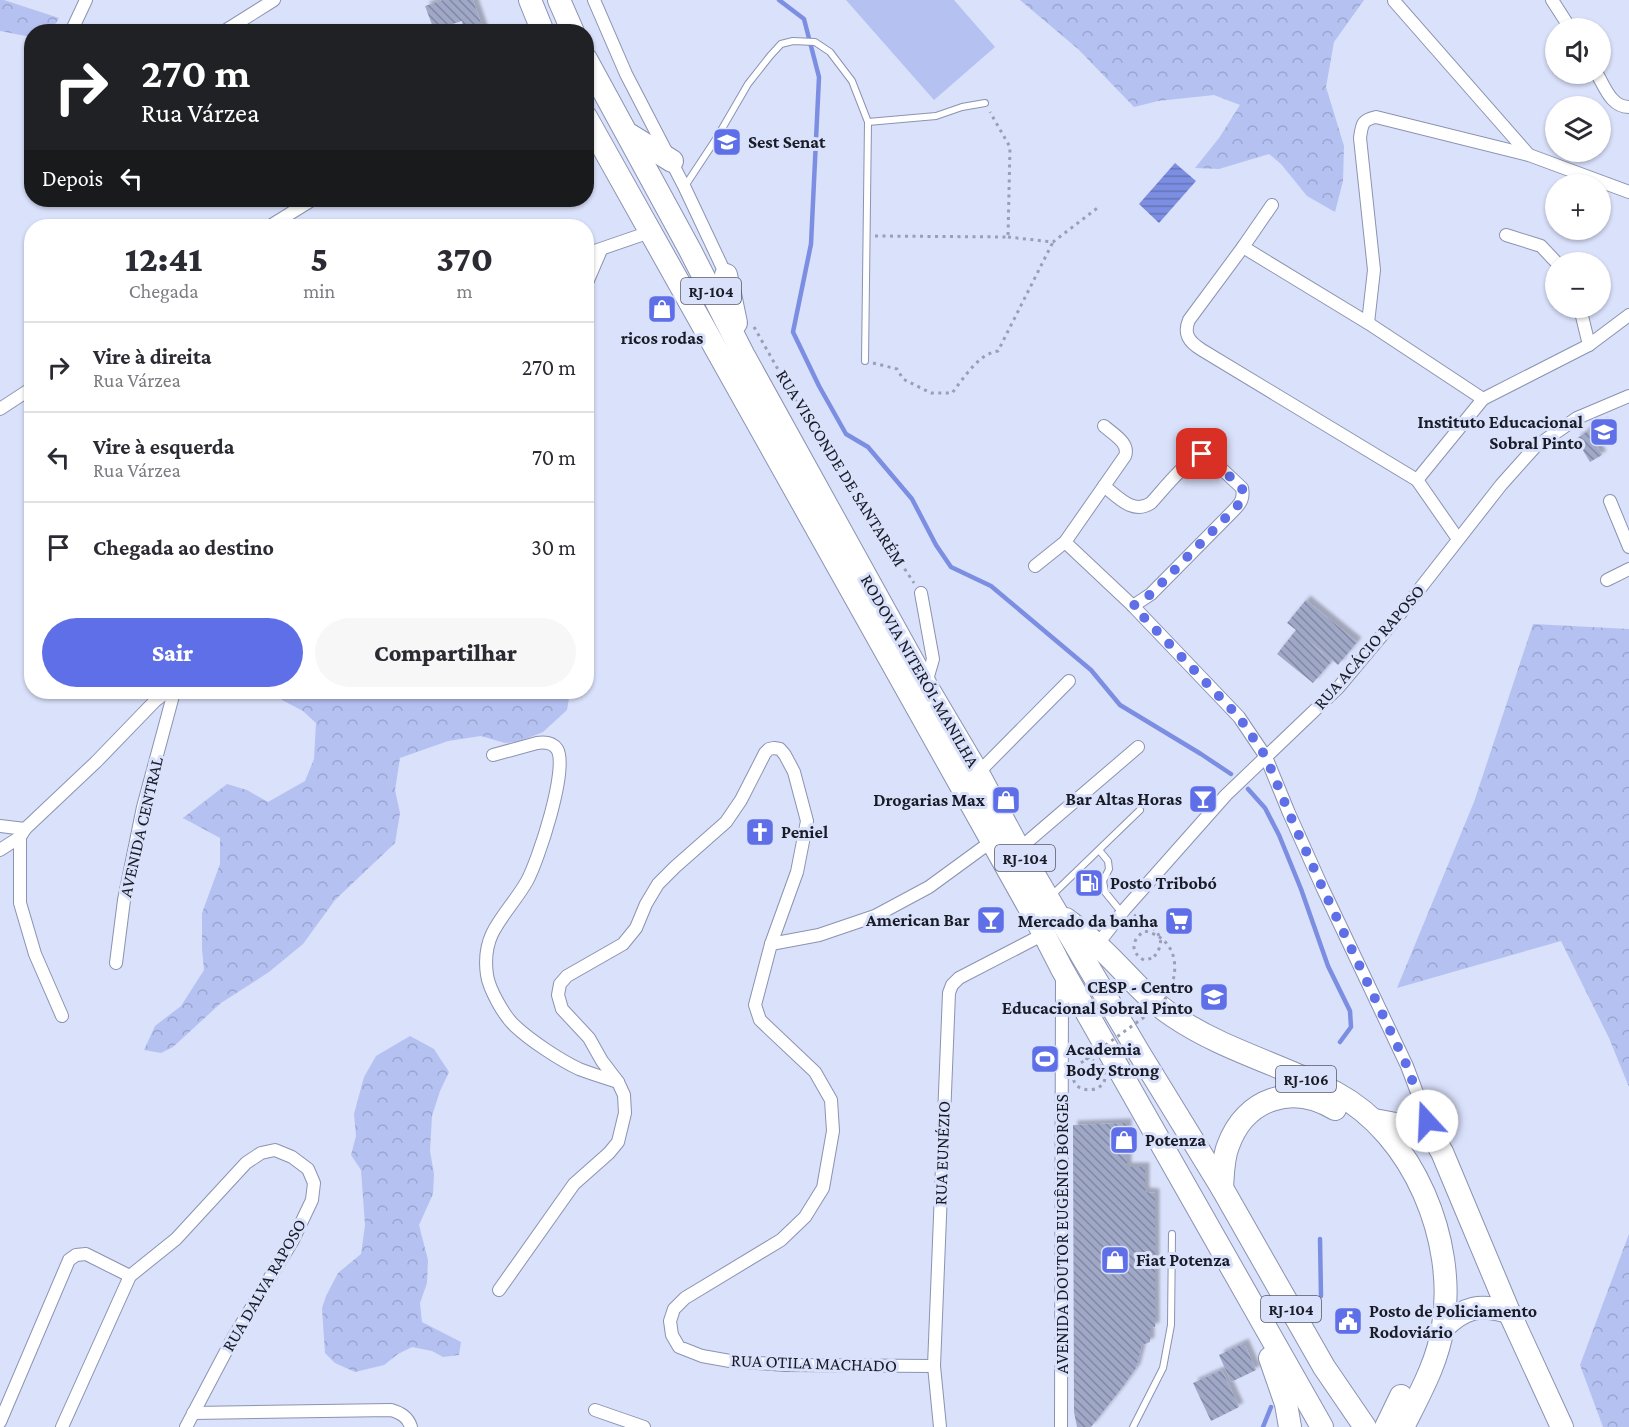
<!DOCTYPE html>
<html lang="pt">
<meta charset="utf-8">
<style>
:root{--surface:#fff;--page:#f7f7f7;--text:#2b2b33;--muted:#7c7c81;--line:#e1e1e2;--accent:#5e6fe7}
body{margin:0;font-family:"Crimson Pro",serif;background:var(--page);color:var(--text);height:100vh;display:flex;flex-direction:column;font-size:22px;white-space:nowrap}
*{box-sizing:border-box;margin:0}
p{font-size:20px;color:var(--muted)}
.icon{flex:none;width:33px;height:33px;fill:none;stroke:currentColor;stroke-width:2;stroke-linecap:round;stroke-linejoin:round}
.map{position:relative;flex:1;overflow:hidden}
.panel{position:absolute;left:24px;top:219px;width:570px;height:480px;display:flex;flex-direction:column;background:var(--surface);border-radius:24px;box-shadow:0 2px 4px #0004}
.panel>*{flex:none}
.banner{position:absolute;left:24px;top:24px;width:570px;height:183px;border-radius:24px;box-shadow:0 2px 4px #0004;background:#202124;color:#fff;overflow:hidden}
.buttons{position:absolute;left:1545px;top:18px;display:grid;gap:12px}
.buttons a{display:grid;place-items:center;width:66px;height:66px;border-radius:50%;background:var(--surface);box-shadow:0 2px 4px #0004;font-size:30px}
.pin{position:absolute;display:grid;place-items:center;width:51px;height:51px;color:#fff;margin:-26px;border-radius:12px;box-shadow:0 3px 9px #0006}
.me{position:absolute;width:66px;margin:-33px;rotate:340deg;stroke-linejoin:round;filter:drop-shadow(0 0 4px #0008)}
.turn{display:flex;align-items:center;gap:21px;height:126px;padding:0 18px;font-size:27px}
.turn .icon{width:78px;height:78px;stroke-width:2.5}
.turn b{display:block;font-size:42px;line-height:51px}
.then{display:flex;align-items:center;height:57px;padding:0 18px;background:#0003;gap:12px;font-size:22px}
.eta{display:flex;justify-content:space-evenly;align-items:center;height:102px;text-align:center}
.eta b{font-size:36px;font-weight:800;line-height:42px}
.button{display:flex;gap:12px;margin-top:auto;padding:12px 18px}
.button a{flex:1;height:69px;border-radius:36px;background:var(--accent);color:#fff;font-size:24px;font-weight:800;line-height:69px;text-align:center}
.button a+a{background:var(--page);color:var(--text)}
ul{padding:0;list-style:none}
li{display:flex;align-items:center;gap:18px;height:90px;padding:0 18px;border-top:2px solid var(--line)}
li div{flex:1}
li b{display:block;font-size:22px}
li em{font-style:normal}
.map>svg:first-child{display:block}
.built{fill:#ccd4f4}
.grass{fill:#b5c1f1}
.forest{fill:url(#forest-crowns)}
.water{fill:url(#water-rules)}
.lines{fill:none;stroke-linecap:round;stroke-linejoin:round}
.stream{stroke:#7c8ee2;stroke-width:4.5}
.building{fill:url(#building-back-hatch);filter:url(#shadow)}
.lane-casing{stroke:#8a93b1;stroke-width:8}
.street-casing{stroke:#8a93b1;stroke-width:14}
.highway-casing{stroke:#8a93b1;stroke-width:24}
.path{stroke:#9a9fb5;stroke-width:3;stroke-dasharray:3 4.5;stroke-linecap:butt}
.lane{stroke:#fff;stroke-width:6}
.street{stroke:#fff;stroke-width:12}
.highway{stroke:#fff;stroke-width:22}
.path-bridge{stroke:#9a9fb5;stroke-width:3;stroke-dasharray:3 4.5;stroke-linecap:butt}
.route{stroke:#5e6fe7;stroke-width:10;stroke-dasharray:0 18}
.labels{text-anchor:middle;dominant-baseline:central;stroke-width:6;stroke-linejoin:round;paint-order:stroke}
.shield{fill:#dae1fb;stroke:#535767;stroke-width:1.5}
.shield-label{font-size:16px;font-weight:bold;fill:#191c27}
.poi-label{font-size:18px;font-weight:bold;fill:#191c27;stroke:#dae1fb;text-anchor:start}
.street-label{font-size:18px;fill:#191c27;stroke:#dae1fb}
</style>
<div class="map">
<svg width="1629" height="1427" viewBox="0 0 1629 1427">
<defs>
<pattern id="forest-crowns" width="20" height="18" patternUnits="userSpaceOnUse" patternTransform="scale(1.5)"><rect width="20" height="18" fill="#b5c1f1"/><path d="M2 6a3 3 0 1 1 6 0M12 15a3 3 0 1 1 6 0" fill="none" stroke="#9ba5cf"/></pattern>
<pattern id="water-rules" width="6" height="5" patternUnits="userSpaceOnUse" patternTransform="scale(1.5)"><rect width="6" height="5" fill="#7c8ee2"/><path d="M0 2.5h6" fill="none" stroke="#6573b7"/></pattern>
<pattern id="building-back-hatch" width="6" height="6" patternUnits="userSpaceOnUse" patternTransform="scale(1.5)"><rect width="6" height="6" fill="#a0a8c8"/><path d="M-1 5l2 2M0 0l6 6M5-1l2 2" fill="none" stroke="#8288a2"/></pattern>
<filter id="shadow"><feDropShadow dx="4.5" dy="-4.5" stdDeviation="1.5" flood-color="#0004"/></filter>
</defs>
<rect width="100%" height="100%" fill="#dae1fb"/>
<path class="built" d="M1608 416 1619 438 1600 448 1588 427Z"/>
<path class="grass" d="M846 0H954L995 47 934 100Z"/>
<g class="forest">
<path d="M0 0H4L59 18 51 31 32 32 31 37 0 31Z"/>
<path d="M1020 0H1364L1334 42 1326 87 1344 146 1343 181 1335 212 1307 196 1281 164 1269 154 1219 169 1195 168 1219 138 1240 105 1214 95 1158 101 1134 107 1078 49Z"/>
<path d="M1533 624 1629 629V1087L1609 1038 1561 941 1397 988 1474 802Z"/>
<path d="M278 692H570L567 710 543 732 518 742 505 743 481 736 448 741 400 758 395 790 400 813 395 843 335 900 303 944 269 972 221 1003 173 1047 161 1053 144 1050 155 1026 181 1006 204 970 202 949V913L220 864V838L183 818 227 784 247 790 268 802 305 781 314 759 316 723 303 711 282 700Z"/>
<path d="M410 1036 434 1049 449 1072 440 1091 432 1116 430 1151 434 1174 433 1194 419 1225 428 1260 427 1283 420 1303 422 1322 461 1342 459 1355 443 1357 432 1351 412 1347 398 1354 384 1365 355 1372 335 1363 325 1353 322 1308 326 1296 338 1273 361 1254 365 1225 361 1170 351 1155 356 1136 354 1114 364 1077 376 1056Z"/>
<path d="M1629 1234V1427H1603L1580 1365Z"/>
</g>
<path class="water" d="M1175 163 1196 181 1159 223 1139 204Z"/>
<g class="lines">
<g class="stream">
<path d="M779 0 804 19 819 77 811 244 793 332 819 386 846 434 868 447 912 499 936 545 951 567 991 586 1091 670 1120 705 1201 754 1231 774"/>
<path d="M1248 789 1265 808 1279 835 1301 889 1328 966 1350 1011 1351 1027 1340 1042"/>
<path d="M1320 1239 1321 1296"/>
<path d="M1263 1427 1271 1407"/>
</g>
</g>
<g class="building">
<path d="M443 0H473L484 32H464L462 21 434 30 425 6Z"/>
<path d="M1588 431 1602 455 1590 462 1576 439Z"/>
<path d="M1306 600 1357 642 1338 665 1307 639 1331 662 1313 683 1277 654 1296 630 1287 623Z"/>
<path d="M1127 1123V1167H1145V1192L1155 1193V1327L1150 1328V1342L1142 1345 1136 1368 1121 1389 1091 1427H1077L1074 1412 1073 1125Z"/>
<path d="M1244 1343 1256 1370 1231 1382 1219 1355Z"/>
<path d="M1222 1370 1239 1407 1211 1421 1193 1383Z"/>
</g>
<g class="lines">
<g class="lane-casing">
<g id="lane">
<path d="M868 122 936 116 962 107 985 103"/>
<path d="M685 186 716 139 748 84 770 56 781 44 793 41 815 42 830 52 852 81 868 122 865 361"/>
<path d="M1099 850 1108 861 1109 869 1103 881 1105 892 1122 913"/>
<path d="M1051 896 1140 810"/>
<path d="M1133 1427 1163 1368 1171 1325 1172 1234"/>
</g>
</g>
<g class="street-casing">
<g id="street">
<path d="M594 0 626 74 684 186 726 275"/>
<path d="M1552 0 1570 28"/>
<path d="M1394 1 1529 155"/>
<path d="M71 32 86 0"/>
<path d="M223 32 274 0"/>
<path d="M1597 74C1605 87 1611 107 1629 107"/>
<path d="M1272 205 1243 247 1189 320C1183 334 1189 342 1202 350L1417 480 1458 539"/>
<path d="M270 226 312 200"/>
<path d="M1506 235 1541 246 1556 262"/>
<path d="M1243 247 1368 323 1483 399"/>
<path d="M586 254 650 232"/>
<path d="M586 285 601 250"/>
<path d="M1580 308 1589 345"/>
<path d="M1368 323 1374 270 1360 138C1362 124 1362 120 1376 117L1529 155 1629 192"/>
<path d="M0 409 32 388"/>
<path d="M1417 480 1483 399 1589 345 1629 315"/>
<path d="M1104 486C1118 497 1133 515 1151 503 1163 490 1187 459 1202 455L1211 459 1242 488C1244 498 1241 503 1234 510L1151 594 1133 606"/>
<path d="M1610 501 1629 547"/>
<path d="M1065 542 1133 606 1239 717 1266 757 1289 813 1323 889 1407 1066 1433 1135"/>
<path d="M1035 566 1065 542 1125 456C1130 443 1113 434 1104 426"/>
<path d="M1607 580 1629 569"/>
<path d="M921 593 933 659 926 683"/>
<path d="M493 755 537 743C544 742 552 742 557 749 569 768 538 861 527 881 517 899 500 917 492 934 486 947 485 961 487 975 489 989 504 1016 515 1026 531 1041 560 1060 579 1069 592 1074 605 1078 618 1082"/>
<path d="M978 773 1069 681"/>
<path d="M0 826 25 829"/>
<path d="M1019 849 1138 747"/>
<path d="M0 850 20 837"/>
<path d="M771 944 819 935 875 916 929 887 992 841"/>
<path d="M1097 945 1125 909 1226 795 1338 688 1404 609 1501 485 1535 447 1577 418 1629 396"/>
<path d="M116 963 124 900 143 807 174 692"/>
<path d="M62 1016 35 954 20 903V837L25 829 96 762 155 701 167 692"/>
<path d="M499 1290 574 1184 609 1153 618 1142 625 1113 624 1095 618 1082 602 1061 589 1038 562 1009 558 995 560 984 567 976 623 944 636 928 646 904 658 884 675 867 726 822 741 800 765 753 769 749 774 748 780 749 785 755 794 772 807 821 797 872 771 944 755 1005 760 1020 815 1072 831 1100 833 1131 823 1188 805 1217 781 1240 685 1298 674 1309 670 1321 672 1335 679 1347 702 1356 730 1361 785 1365 934 1366"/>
<path d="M595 1410 644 1427"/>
<path d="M193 1413 391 1410C401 1413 408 1417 411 1427"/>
<path d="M0 1422 69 1260 76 1255 86 1254 130 1276"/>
<path d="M62 1427 130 1276 176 1239 246 1163 261 1153 275 1150 292 1157 308 1169 314 1183 312 1200 293 1240 233 1338 186 1427"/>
<path d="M940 1427 934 1366 949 993 952 985 959 978 1044 934"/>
<path d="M1061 1427 1062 976"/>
</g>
</g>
<g class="highway-casing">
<g id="highway">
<path d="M530 0 543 32"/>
<path d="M559 0 573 32"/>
<path d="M586 59 690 250 743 354 926 685 978 773 1019 849 1138 1051 1222 1188 1324 1367 1365 1427"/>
<path d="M586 117 1044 934 1062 969 1322 1427"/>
<path d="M630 135 672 161"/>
<path d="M726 275 736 323"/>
<path d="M1066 919C1076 927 1087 935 1097 945 1123 968 1144 997 1173 1016 1223 1050 1283 1065 1336 1093 1414 1135 1457 1241 1443 1326 1438 1362 1419 1395 1403 1427"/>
<path d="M1374 1120C1390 1123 1422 1127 1434 1139 1437 1142 1439 1148 1442 1152L1509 1312 1562 1427"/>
<path d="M1222 1188C1223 1174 1223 1158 1228 1146 1245 1098 1293 1083 1335 1109"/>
<path d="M1443 1328C1465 1306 1480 1304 1509 1312"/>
<path d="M1270 1358 1286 1404 1290 1427"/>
<path d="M1386 1427 1401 1396"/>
</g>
</g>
<g class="path">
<path d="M875 236 1008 237 1010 147 990 112"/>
<path d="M1008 237 1053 242 1100 206"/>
<path d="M754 327 813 431 914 583"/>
<path d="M873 363 897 369 903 379 931 393H952C964 378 978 354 998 351L1053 242"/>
<path d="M1134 915C1151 926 1172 936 1153 958"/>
<path d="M1075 1048 1082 1057 1094 1061"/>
</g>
<use href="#lane" class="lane"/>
<use href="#street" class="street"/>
<use href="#highway" class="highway"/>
<path class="path-bridge" d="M1100 1065C1123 1097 1056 1099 1078 1065L1161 1005C1181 979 1182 940 1145 931 1131 939 1130 953 1144 960L1153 958"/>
</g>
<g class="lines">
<path class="route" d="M1202 454 1211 459 1242 488 1243 494 1242 501 1151 594 1133 606 1239 717 1266 757 1289 813 1323 889 1407 1066 1427 1121"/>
</g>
<defs>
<g id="school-square" transform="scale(1.5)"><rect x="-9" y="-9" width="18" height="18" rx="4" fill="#5e6fe7" stroke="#dae1fb"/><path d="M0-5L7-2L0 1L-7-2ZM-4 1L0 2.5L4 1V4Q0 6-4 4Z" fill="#fff"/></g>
<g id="shop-square" transform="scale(1.5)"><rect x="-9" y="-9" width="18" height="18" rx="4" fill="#5e6fe7" stroke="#dae1fb"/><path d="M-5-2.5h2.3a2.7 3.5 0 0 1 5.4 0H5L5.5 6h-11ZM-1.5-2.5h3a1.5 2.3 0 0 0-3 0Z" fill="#fff"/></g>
<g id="bar-square" transform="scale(1.5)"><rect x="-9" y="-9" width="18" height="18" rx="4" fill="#5e6fe7" stroke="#dae1fb"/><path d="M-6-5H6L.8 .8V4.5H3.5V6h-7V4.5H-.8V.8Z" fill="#fff"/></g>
<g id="church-square" transform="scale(1.5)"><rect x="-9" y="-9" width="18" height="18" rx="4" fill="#5e6fe7" stroke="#dae1fb"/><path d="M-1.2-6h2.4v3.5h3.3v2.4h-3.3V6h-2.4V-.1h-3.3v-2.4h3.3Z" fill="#fff"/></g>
<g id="fuel-square" transform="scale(1.5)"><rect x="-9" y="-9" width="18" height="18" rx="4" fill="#5e6fe7" stroke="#dae1fb"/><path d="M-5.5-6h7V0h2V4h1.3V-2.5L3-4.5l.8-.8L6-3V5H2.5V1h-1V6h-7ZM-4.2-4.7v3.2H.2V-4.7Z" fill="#fff"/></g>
<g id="supermarket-square" transform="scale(1.5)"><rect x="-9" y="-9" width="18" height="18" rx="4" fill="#5e6fe7" stroke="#dae1fb"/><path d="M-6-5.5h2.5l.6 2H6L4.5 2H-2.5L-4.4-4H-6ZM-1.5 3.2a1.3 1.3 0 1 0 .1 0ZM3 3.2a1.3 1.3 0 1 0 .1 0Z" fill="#fff"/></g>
<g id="stadium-square" transform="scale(1.5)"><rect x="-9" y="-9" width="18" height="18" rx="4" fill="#5e6fe7" stroke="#dae1fb"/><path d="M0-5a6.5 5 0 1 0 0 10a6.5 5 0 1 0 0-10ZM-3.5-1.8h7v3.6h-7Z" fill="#fff"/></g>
<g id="civic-square" transform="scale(1.5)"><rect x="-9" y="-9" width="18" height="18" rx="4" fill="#5e6fe7" stroke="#dae1fb"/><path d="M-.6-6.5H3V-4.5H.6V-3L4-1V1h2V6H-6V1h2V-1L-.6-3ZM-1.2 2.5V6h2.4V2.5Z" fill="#fff"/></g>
</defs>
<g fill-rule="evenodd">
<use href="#school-square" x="727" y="142"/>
<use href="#shop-square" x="662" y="309"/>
<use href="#school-square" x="1604" y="432"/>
<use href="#bar-square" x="1203" y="799"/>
<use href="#shop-square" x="1006" y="800"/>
<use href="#church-square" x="760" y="832"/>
<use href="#fuel-square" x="1089" y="883"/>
<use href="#bar-square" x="991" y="920"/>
<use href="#supermarket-square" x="1179" y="921"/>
<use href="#school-square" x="1214" y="997"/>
<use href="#stadium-square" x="1045" y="1059"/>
<use href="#shop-square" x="1124" y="1140"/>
<use href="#shop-square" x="1115" y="1260"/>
<use href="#civic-square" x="1348" y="1321"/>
</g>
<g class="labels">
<g class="shield">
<rect x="681" y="278" width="60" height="26" rx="4.5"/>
<rect x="995" y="845" width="60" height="26" rx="4.5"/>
<rect x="1276" y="1066" width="60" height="26" rx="4.5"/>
<rect x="1261" y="1296" width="60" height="26" rx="4.5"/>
</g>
<g class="shield-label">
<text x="711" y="291">RJ-104</text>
<text x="1025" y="858">RJ-104</text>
<text x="1306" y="1079">RJ-106</text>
<text x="1291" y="1309">RJ-104</text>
</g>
<g class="poi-label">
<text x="748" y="142">Sest Senat</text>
<text x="662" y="338" text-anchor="middle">ricos rodas</text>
<text x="1583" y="422" text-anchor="end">Instituto Educacional<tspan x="1583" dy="21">Sobral Pinto</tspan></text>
<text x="1182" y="799" text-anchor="end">Bar Altas Horas</text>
<text x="985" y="800" text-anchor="end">Drogarias Max</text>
<text x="781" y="832">Peniel</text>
<text x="1110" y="883">Posto Tribobó</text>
<text x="970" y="920" text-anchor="end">American Bar</text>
<text x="1158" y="921" text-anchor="end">Mercado da banha</text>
<text x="1193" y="987" text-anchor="end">CESP - Centro<tspan x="1193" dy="21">Educacional Sobral Pinto</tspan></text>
<text x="1066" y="1049">Academia<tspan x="1066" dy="21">Body Strong</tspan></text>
<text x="1145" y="1140">Potenza</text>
<text x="1136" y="1260">Fiat Potenza</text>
<text x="1369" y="1311">Posto de Policiamento<tspan x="1369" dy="21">Rodoviário</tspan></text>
</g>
<g class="street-label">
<text transform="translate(841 468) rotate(58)">RUA VISCONDE DE SANTARÉM</text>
<text transform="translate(1369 647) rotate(-49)">RUA ACÁCIO RAPOSO</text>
<text transform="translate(920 671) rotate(60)">RODOVIA NITERÓI-MANILHA</text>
<text transform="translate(141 827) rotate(-77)">AVENIDA CENTRAL</text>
<text transform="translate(942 1153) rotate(-88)">RUA EUNÉZIO</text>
<text transform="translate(1062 1234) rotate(-90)">AVENIDA DOUTOR EUGÊNIO BORGES</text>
<text transform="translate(264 1285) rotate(-60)">RUA DALVA RAPOSO</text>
<text transform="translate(814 1363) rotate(2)">RUA OTILA MACHADO</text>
</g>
</g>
</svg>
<div class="buttons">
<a><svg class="icon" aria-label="sound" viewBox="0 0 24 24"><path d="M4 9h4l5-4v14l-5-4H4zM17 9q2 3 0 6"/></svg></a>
<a><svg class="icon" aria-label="layers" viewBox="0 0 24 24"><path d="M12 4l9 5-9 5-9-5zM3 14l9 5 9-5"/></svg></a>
<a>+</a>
<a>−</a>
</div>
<div class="pin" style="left:1202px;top:454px;background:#d93025"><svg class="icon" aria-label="arrive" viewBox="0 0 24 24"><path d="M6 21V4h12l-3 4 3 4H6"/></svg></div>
<svg class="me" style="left:1427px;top:1121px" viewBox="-20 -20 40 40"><circle r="19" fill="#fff"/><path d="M0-13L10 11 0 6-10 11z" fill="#5e6fe7"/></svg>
<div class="banner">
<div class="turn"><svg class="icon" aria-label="right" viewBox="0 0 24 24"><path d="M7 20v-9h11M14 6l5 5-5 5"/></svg><div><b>270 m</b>Rua Várzea</div></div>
<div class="then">Depois<svg class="icon" aria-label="left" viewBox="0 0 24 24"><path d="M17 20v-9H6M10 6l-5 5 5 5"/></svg></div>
</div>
<section class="panel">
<div class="eta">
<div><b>12:41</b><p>Chegada</p></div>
<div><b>5</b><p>min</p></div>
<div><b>370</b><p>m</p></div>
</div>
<ul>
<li><svg class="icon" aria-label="right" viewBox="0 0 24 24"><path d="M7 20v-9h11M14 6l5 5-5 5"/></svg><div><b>Vire à direita</b><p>Rua Várzea</p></div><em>270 m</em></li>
<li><svg class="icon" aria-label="left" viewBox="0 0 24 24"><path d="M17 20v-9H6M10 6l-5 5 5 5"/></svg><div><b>Vire à esquerda</b><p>Rua Várzea</p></div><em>70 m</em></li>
<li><svg class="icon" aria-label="arrive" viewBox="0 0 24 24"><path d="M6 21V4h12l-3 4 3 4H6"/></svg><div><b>Chegada ao destino</b></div><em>30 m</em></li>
</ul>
<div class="button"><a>Sair</a><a>Compartilhar</a></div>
</section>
</div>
